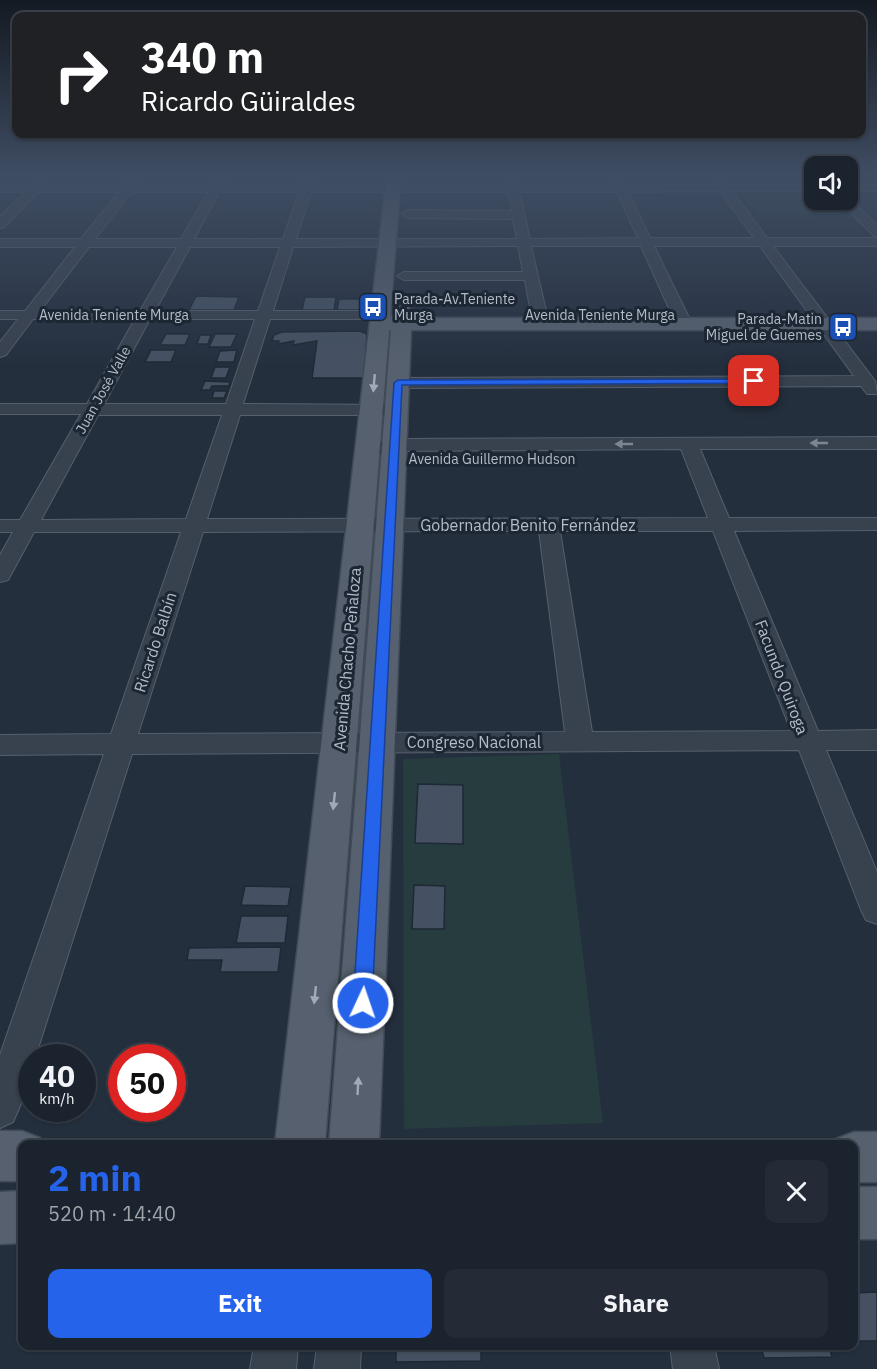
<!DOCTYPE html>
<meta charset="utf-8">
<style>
:root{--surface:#1b232e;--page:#242b36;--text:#f1f3f6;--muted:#a0a4aa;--line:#39404a;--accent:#2563eb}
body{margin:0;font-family:"IBM Plex Sans",sans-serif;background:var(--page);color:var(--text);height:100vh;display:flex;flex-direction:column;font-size:22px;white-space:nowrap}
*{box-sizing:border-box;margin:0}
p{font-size:20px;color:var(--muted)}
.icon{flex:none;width:33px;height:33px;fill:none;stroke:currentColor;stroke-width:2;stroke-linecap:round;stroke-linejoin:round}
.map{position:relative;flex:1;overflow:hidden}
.drawer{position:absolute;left:18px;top:1140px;width:840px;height:210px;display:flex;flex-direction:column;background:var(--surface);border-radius:12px;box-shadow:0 2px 4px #0004,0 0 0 2px var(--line)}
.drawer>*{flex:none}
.hud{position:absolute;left:12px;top:12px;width:854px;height:126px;border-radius:12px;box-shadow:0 2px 4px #0004,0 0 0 2px var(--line);background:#202124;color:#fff;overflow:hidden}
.buttons{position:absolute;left:804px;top:156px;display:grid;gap:12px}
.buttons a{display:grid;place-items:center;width:54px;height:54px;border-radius:12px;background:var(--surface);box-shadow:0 2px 4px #0004,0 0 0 2px var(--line);font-size:30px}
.speed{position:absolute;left:18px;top:1044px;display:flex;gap:12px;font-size:30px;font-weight:700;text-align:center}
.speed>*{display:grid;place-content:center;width:78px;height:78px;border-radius:50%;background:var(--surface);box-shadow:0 2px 4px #0004,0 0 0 2px var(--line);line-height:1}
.speed small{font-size:15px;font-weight:400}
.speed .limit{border:9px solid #d22;background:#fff;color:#111}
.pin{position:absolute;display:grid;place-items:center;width:51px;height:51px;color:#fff;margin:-26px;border-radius:12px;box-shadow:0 3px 9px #0006}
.me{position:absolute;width:66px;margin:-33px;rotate:3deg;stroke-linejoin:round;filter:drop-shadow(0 0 4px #0008)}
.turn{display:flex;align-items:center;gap:21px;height:126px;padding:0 30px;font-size:27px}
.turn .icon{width:78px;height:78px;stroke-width:2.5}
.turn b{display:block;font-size:42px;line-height:51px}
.round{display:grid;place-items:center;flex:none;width:63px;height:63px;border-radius:12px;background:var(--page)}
.head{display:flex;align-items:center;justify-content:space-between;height:102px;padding:0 30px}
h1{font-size:36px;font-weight:700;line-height:45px;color:var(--accent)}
.cta{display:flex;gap:12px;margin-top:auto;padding:12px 30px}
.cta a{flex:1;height:69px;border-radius:12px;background:var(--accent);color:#fff;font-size:24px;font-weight:700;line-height:69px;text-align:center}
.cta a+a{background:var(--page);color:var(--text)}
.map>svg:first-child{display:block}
.green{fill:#263c3f}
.building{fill:#455162;stroke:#1f2835;stroke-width:1.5}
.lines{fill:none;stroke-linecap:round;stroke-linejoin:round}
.minor-casing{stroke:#565f6c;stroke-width:2}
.major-casing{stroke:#414a57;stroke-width:3}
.minor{fill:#38414e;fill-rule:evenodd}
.major{fill:#56606e;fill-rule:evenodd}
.oneway{fill:#a1aab7}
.oneway2{fill:#7c8592}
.route{fill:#2563eb;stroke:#184099;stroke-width:1.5}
.labels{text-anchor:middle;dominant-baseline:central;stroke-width:6;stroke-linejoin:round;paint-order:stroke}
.far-poi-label{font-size:14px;fill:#b4bcc9;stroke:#1d2633;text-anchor:start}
.far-street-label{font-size:14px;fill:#b4bcc9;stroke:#1d2633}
.street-label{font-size:16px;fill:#b4bcc9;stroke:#1d2633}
</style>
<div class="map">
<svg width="877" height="1369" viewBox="0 0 877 1369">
<rect width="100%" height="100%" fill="#242f3e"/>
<g class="green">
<path d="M736 191H814V200H830L842 214H757Z"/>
<path d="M559 754 603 1123 404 1129 403 759Z"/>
</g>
<g class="building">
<path d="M196 296 239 297 234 310H189Z"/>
<path d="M305 297H336L334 310H302Z"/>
<path d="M339 299H360V301L370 303 369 310H337Z"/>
<path d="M360 331 367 334 364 378H312L317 341 293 345 294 341 278 344 279 341H272L274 335 282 332Z"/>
<path d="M166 334H190L185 345H160Z"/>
<path d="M215 334H237L231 347H209Z"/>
<path d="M200 335H211L208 344H197Z"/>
<path d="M151 350H176L171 362H145Z"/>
<path d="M237 350 234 362H216L220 351Z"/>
<path d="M215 367H230L226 378H211Z"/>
<path d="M205 381 230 382 229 386H212L210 390H201Z"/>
<path d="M214 391H227L224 398H212Z"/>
<path d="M418 784 463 785V844L415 843Z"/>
<path d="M414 885 445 886 444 929H412Z"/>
<path d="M245 886 291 887 288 906 241 905Z"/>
<path d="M241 916H288L285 943H236Z"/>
<path d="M281 947 278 972H220L222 960H187L189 948Z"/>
<path d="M877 1292V1341H854V1293Z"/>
<path d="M396 1346H481V1361L396 1362Z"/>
<path d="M761 1346H829L832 1357 764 1358Z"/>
</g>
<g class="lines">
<g class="minor-casing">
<g id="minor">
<path d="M223 174 227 177 223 185H302L306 174H316L313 185H507L505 174H515L518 185H613L609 174H619L625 185H715L711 178 716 175 727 185H814V191H732L767 238H877V246H773L875 381 877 394H867L861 386 398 388 390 383 398 378 854 376 760 246H654L692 324 684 329 676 324 641 246H531L549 324 541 329 533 324 525 280H404L397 276 404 272H523L518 246 293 247 273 311H380L387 315 380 319H270L243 404 396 405 405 410 396 415H240L207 519 708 518 681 449 394 451 367 458 358 452 360 448 393 439 877 437V449H700L729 518H877V530L734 531 818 731 877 730V750H826L877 872V924L866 920 861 910 799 750 132 754 35 1058H32C32 1079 22 1102 13 1122L0 1128V1055L104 754 0 755V735L111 734 181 532H34L8 580 0 582V555L13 532H0V520H20L81 414H0V404H87L135 319H33L6 355 0 357V342L18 319H0V311H25L75 247H0V239H81L119 192H38L4 227 0 228V217L25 192H0V186H32L40 181 44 182V186L124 185 135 176 140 179 136 185H212L218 175ZM720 191 754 238H650L628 192ZM131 192H208L181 239H95ZM219 192H299L283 239H194ZM311 192H508L512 211 408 210 402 214 408 218 513 219 517 239H296ZM519 192H617L638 238 530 239ZM89 247H177L140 311H40ZM190 247H280L258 311H155ZM150 319H255L226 404H104ZM98 415H222L186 519 41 520ZM539 531 565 732 138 734 203 532ZM560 531H713L791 731 592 732Z"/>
<rect x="848" y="185" width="29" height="6"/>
<path d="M848 198 877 225V236L873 235 838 200Z"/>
<path d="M254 1346H298L296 1369H250Z"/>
<path d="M317 1346H361L360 1369H314Z"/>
<path d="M670 1346H714L719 1369H673Z"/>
</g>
</g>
<g class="major-casing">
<g id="major">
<path d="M387 174H401L390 318 395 307H409L411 318H877V330H411L379 1144H329L391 330H389L325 1144H275Z"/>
<path d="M0 1131H22L40 1138 42 1144H22V1181H0Z"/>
<path d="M854 1132H877V1182H854V1144H834L836 1139Z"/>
<rect x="854" y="1187" width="23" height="52"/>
<path d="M22 1191V1243L0 1244V1192Z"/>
</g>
</g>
<use href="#minor" class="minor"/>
<use href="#major" class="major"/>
</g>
<defs><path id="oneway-solid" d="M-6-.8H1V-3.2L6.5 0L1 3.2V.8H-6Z" transform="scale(1.5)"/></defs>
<g class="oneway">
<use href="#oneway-solid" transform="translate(374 383) rotate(95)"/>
<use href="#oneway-solid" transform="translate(334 801) rotate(96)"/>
<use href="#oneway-solid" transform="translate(315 995) rotate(96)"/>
<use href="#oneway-solid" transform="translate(358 1086) rotate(-87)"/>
</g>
<g class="oneway2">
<use href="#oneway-solid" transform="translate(819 443) rotate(180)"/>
<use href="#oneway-solid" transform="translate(624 444) rotate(180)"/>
</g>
<linearGradient id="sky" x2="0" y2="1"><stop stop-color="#141a22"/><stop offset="0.48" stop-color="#3f4d63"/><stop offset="1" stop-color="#3f4d63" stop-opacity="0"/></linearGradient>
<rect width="877" height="366" fill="url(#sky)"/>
<path class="route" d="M754 379 759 381 757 383 402 385 372 1003 369 1009 363 1011 356 1009 353 1003 394 383 398 380Z"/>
<defs>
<g id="bus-square" transform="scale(1.5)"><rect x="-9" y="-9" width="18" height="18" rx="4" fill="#1a4fb4" stroke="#1d2633"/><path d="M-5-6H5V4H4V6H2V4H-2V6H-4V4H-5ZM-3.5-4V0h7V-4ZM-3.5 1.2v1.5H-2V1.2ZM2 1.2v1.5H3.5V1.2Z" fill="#fff"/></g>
</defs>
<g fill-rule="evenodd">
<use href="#bus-square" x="373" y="307"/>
<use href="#bus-square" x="843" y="327"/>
</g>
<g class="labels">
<g class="far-poi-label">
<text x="394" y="299">Parada-Av.Teniente<tspan x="394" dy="16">Murga</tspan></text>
<text x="822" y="319" text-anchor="end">Parada-Matin<tspan x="822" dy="16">Miguel de Guemes</tspan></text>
</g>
<g class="far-street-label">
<text x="114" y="315">Avenida Teniente Murga</text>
<text x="600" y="315">Avenida Teniente Murga</text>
<text transform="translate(103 390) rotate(-61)">Juan José Valle</text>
<text x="492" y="459">Avenida Guillermo Hudson</text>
</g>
<g class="street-label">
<text x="528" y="525">Gobernador Benito Fernández</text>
<text transform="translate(155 642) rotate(-72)">Ricardo Balbín</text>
<text transform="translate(347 659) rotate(-85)">Avenida Chacho Peñaloza</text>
<text transform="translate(782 677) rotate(69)">Facundo Quiroga</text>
<text x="474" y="742">Congreso Nacional</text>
</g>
</g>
</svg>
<div class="buttons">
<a><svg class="icon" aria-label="sound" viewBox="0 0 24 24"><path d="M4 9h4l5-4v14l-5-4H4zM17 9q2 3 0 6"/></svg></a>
</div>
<div class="speed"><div>40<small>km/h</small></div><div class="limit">50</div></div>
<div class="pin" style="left:754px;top:381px;background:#d93025"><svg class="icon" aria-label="arrive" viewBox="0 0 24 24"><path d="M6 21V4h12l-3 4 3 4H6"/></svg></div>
<svg class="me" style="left:363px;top:1003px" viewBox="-20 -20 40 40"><circle r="17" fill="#2563eb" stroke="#fff" stroke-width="3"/><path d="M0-11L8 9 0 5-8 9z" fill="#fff"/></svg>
<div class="hud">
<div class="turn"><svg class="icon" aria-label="right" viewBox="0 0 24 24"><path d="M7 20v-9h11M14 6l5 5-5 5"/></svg><div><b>340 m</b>Ricardo Güiraldes</div></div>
</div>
<section class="drawer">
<div class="head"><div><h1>2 min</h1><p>520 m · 14:40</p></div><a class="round"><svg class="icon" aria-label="close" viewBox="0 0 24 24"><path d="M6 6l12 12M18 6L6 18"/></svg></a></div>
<div class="cta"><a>Exit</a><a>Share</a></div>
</section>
</div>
